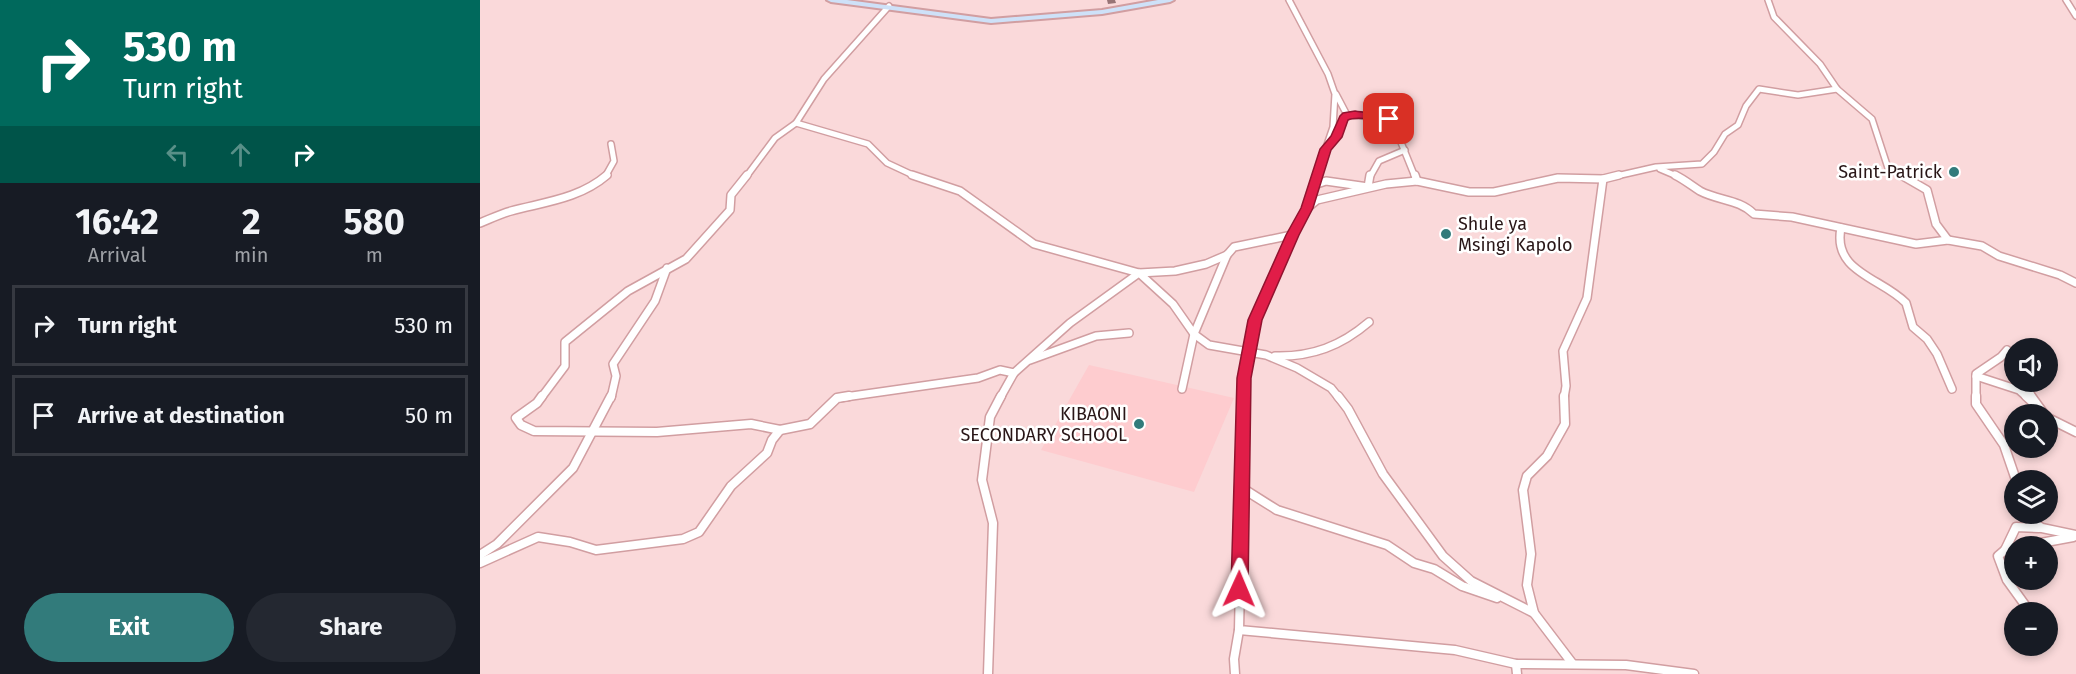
<!DOCTYPE html>
<meta charset="utf-8">
<style>
:root{--surface:#171b24;--page:#242831;--text:#f1f3f6;--muted:#9ea1a6;--line:#363941;--accent:#327b7b}
body{margin:0;font-family:"Fira Sans",sans-serif;background:var(--page);color:var(--text);height:100vh;display:flex;flex-direction:column;font-size:22px;white-space:nowrap}
*{box-sizing:border-box;margin:0}
p{font-size:20px;color:var(--muted)}
.icon{flex:none;width:33px;height:33px;fill:none;stroke:currentColor;stroke-width:2;stroke-linecap:round;stroke-linejoin:round}
.map{position:relative;flex:1;overflow:hidden}
.details{display:flex;flex-direction:column;background:var(--surface);width:480px}
.details>*{flex:none}
.banner{background:#00695c;color:#fff;overflow:hidden}
.buttons{position:absolute;left:1524px;top:338px;display:grid;gap:12px}
.buttons a{display:grid;place-items:center;width:54px;height:54px;border-radius:50%;background:var(--surface);box-shadow:0 3px 9px #0003;font-size:30px}
.pin{position:absolute;display:grid;place-items:center;width:51px;height:51px;color:#fff;margin:-26px;border-radius:12px;box-shadow:0 3px 9px #0006}
.me{position:absolute;width:66px;margin:-33px;rotate:1deg;stroke-linejoin:round;filter:drop-shadow(0 0 4px #0008)}
.turn{display:flex;align-items:center;gap:21px;height:126px;padding:0 24px;font-size:27px}
.turn .icon{width:78px;height:78px;stroke-width:2.5}
.turn b{display:block;font-size:42px;line-height:51px}
.lanes{display:flex;align-items:center;height:57px;padding:0 24px;background:#0003;justify-content:center;gap:30px;direction:ltr}
.lanes .off{opacity:.35}
.eta{display:flex;justify-content:space-evenly;align-items:center;height:102px;text-align:center}
.eta b{font-size:36px;font-weight:700;line-height:42px}
.button{display:flex;gap:12px;margin-top:auto;padding:12px 24px}
.button a{flex:1;height:69px;border-radius:36px;background:var(--accent);color:#fff;font-size:24px;font-weight:700;line-height:69px;text-align:center}
.button a+a{background:var(--page);color:var(--text)}
ul{padding:0;list-style:none}
li{display:flex;align-items:center;gap:18px;height:81px;margin:0 12px 9px;padding:0 12px;border:3px solid var(--line);border-radius:0px}
li div{flex:1}
li b{display:block;font-size:22px}
li em{font-style:normal}
main{display:flex;flex:1;min-height:0}
.map>svg:first-child{display:block}
.built{fill:#fecccf}
.lines{fill:none;stroke-linecap:round;stroke-linejoin:round}
.street-far2-casing{stroke:#d19ea1;stroke-width:8}
.street-far1-casing{stroke:#d19ea1;stroke-width:10}
.street-casing{stroke:#d19ea1;stroke-width:11}
.secondary-casing{stroke:#d19ea1;stroke-width:4}
.street-far2{stroke:#fff;stroke-width:5}
.street-far1{stroke:#fff;stroke-width:7}
.street{stroke:#fff;stroke-width:8}
.secondary{fill:#cee1f8;fill-rule:evenodd}
.shaded-wall{fill:#987476}
.route{fill:#e11d48;stroke:#92132f;stroke-width:1.5}
.poi-dot{fill:#327b7b;stroke:#fff;stroke-width:2}
.labels{text-anchor:middle;dominant-baseline:central;stroke-width:5;stroke-linejoin:round;paint-order:stroke}
.poi-label{font-size:18px;fill:#291617;stroke:#fff;text-anchor:end}
</style>
<main>
<section class="details">
<div class="banner">
<div class="turn"><svg class="icon" aria-label="right" viewBox="0 0 24 24"><path d="M7 20v-9h11M14 6l5 5-5 5"/></svg><div><b>530 m</b>Turn right</div></div>
<div class="lanes"><svg class="icon off" aria-label="left" viewBox="0 0 24 24"><path d="M17 20v-9H6M10 6l-5 5 5 5"/></svg><svg class="icon off" aria-label="ahead" viewBox="0 0 24 24"><path d="M12 20V5M6 11l6-6 6 6"/></svg><svg class="icon" aria-label="right" viewBox="0 0 24 24"><path d="M7 20v-9h11M14 6l5 5-5 5"/></svg></div>
</div>
<div class="eta">
<div><b>16:42</b><p>Arrival</p></div>
<div><b>2</b><p>min</p></div>
<div><b>580</b><p>m</p></div>
</div>
<ul>
<li><svg class="icon" aria-label="right" viewBox="0 0 24 24"><path d="M7 20v-9h11M14 6l5 5-5 5"/></svg><div><b>Turn right</b></div><em>530 m</em></li>
<li><svg class="icon" aria-label="arrive" viewBox="0 0 24 24"><path d="M6 21V4h12l-3 4 3 4H6"/></svg><div><b>Arrive at destination</b></div><em>50 m</em></li>
</ul>
<div class="button"><a>Exit</a><a>Share</a></div>
</section>
<div class="map">
<svg width="1596" height="674" viewBox="0 0 1596 674">
<rect width="100%" height="100%" fill="#fad9da"/>
<path class="built" d="M609 365 754 398 714 492 561 450Z"/>
<g class="lines">
<g class="street-far2-casing">
<g id="street-far2">
<path d="M809 0 848 74 855 94 853 127 836 177"/>
<path d="M1288 0 1294 17 1340 64 1357 89 1392 119 1408 168 1424 177"/>
<path d="M1586 0 1596 16"/>
<path d="M409 6 344 79 316 123 388 144 407 163 437 177"/>
<path d="M856 94 867 115"/>
<path d="M899 115 909 119 914 125 935 177"/>
<path d="M850 142C860 135 859 123 868 115L895 117 913 107"/>
<path d="M1180 169 1199 177"/>
<path d="M125 177 134 161 131 144"/>
<path d="M266 177 295 138 316 123"/>
<path d="M890 177 899 161 925 150"/>
<path d="M1132 177 1176 167 1222 164 1234 152 1245 134 1258 125 1266 106 1279 89 1318 95 1357 89"/>
</g>
</g>
<g class="street-far1-casing">
<g id="street-far1">
<path d="M432 175 480 191 554 244 659 273 695 271 726 264 747 255 754 247 812 235"/>
<path d="M837 175 827 208 837 200 906 184 937 181 989 192H1014L1078 178 1123 179 1139 175"/>
<path d="M935 175 937 181"/>
<path d="M1195 175C1205 180 1212 186 1220 191 1239 201 1259 199 1274 214L1312 217 1436 244 1468 240 1456 224 1447 190 1421 175"/>
<path d="M834 185 846 181 888 187 890 175"/>
<path d="M0 223C10 219 20 214 31 211 64 202 99 199 127 175"/>
<path d="M1361 228C1352 272 1402 278 1426 303L1433 327 1447 339 1457 354 1472 389"/>
<path d="M1468 240 1502 246 1519 256 1580 275 1596 283"/>
<path d="M795 356C832 357 861 346 889 322"/>
<path d="M550 360 616 336 649 333"/>
<path d="M1496 376 1539 390 1548 398"/>
<path d="M1545 381 1552 398"/>
<path d="M702 389 714 334 747 255"/>
<path d="M61 398 85 366V342L148 291 206 259 250 210 251 195 267 175"/>
<path d="M131 398 136 376 133 364 175 301 187 268"/>
<path d="M358 398 498 378 520 370 534 373 590 323 659 273 693 304 714 334 729 345 786 355 817 368 851 388 859 398"/>
<path d="M520 398 534 373"/>
<path d="M764 398C765 330 795 266 827 208"/>
<path d="M1084 398 1086 386 1083 351 1107 298 1123 179"/>
<path d="M1496 398V374L1521 357 1527 350 1534 362"/>
</g>
</g>
<g class="street-casing">
<g id="street">
<path d="M62 396 57 403 36 418 41 425 54 431 177 432 271 424 300 430"/>
<path d="M764 396 759 630 975 650 1036 664 1146 665 1214 674"/>
<path d="M858 396 868 409 903 474 963 556 991 581 1054 613 1092 663"/>
<path d="M1496 396V404L1524 445 1536 480"/>
<path d="M1546 396 1559 408"/>
<path d="M1551 396 1564 414"/>
<path d="M1568 418 1596 432"/>
<path d="M762 488 797 510 907 545 934 563 954 569 982 586 1017 598"/>
<path d="M1539 514 1562 528 1596 535"/>
<path d="M1545 546 1593 537"/>
<path d="M1534 548 1525 550 1518 556 1527 580 1545 605"/>
<path d="M1525 550 1536 527 1559 528"/>
<path d="M0 555 17 544 93 468 131 396"/>
<path d="M0 563 58 537 90 542 116 550 203 539 219 532 251 486 287 453 292 440 300 430 330 424 357 398 369 396"/>
<path d="M1054 613 1047 585 1051 554 1043 490 1047 476 1067 456 1085 424 1084 396"/>
<path d="M1036 664 1037 674"/>
<path d="M508 674 513 523 502 480 510 417 521 396"/>
<path d="M755 674 754 659 759 630"/>
</g>
</g>
<g class="secondary-casing">
<path id="secondary" d="M347 0H367L511 19 622 10 678 0H694L690 2 622 14 511 23 351 2Z"/>
</g>
<use href="#street-far2" class="street-far2"/>
<use href="#street-far1" class="street-far1"/>
<use href="#street" class="street"/>
<use href="#secondary" class="secondary"/>
</g>
<path class="shaded-wall" d="M627 0H635L636 3 628 4Z"/>
<path class="route" d="M875 111C889 114 903 110 914 119L909 122C901 120 875 116 868 120L862 137 851 150 833 208 819 235 782 320 771 378 768 589 765 595 759 597 753 595 751 589 757 378 768 320 806 235 821 208 840 149 851 136 860 116 863 113Z"/>
<g class="poi-dot">
<circle cx="1474" cy="172" r="6"/>
<circle cx="966" cy="234" r="6"/>
<circle cx="659" cy="424" r="6"/>
</g>
<g class="labels">
<g class="poi-label">
<text x="1462" y="172">Saint-Patrick</text>
<text x="978" y="224" text-anchor="start">Shule ya<tspan x="978" dy="21">Msingi Kapolo</tspan></text>
<text x="647" y="414">KIBAONI<tspan x="647" dy="21">SECONDARY SCHOOL</tspan></text>
</g>
</g>
</svg>
<div class="buttons">
<a><svg class="icon" aria-label="sound" viewBox="0 0 24 24"><path d="M4 9h4l5-4v14l-5-4H4zM17 9q2 3 0 6"/></svg></a>
<a><svg class="icon" aria-label="search" viewBox="0 0 24 24"><circle cx="10" cy="10" r="6"/><path d="M15 15l6 6"/></svg></a>
<a><svg class="icon" aria-label="layers" viewBox="0 0 24 24"><path d="M12 4l9 5-9 5-9-5zM3 14l9 5 9-5"/></svg></a>
<a>+</a>
<a>−</a>
</div>
<div class="pin" style="left:909px;top:119px;background:#d93025"><svg class="icon" aria-label="arrive" viewBox="0 0 24 24"><path d="M6 21V4h12l-3 4 3 4H6"/></svg></div>
<svg class="me" style="left:759px;top:589px" viewBox="-20 -20 40 40"><path d="M0-17L14 15 0 8-14 15z" fill="#e11d48" stroke="#fff" stroke-width="4"/></svg>
</div>
</main>
